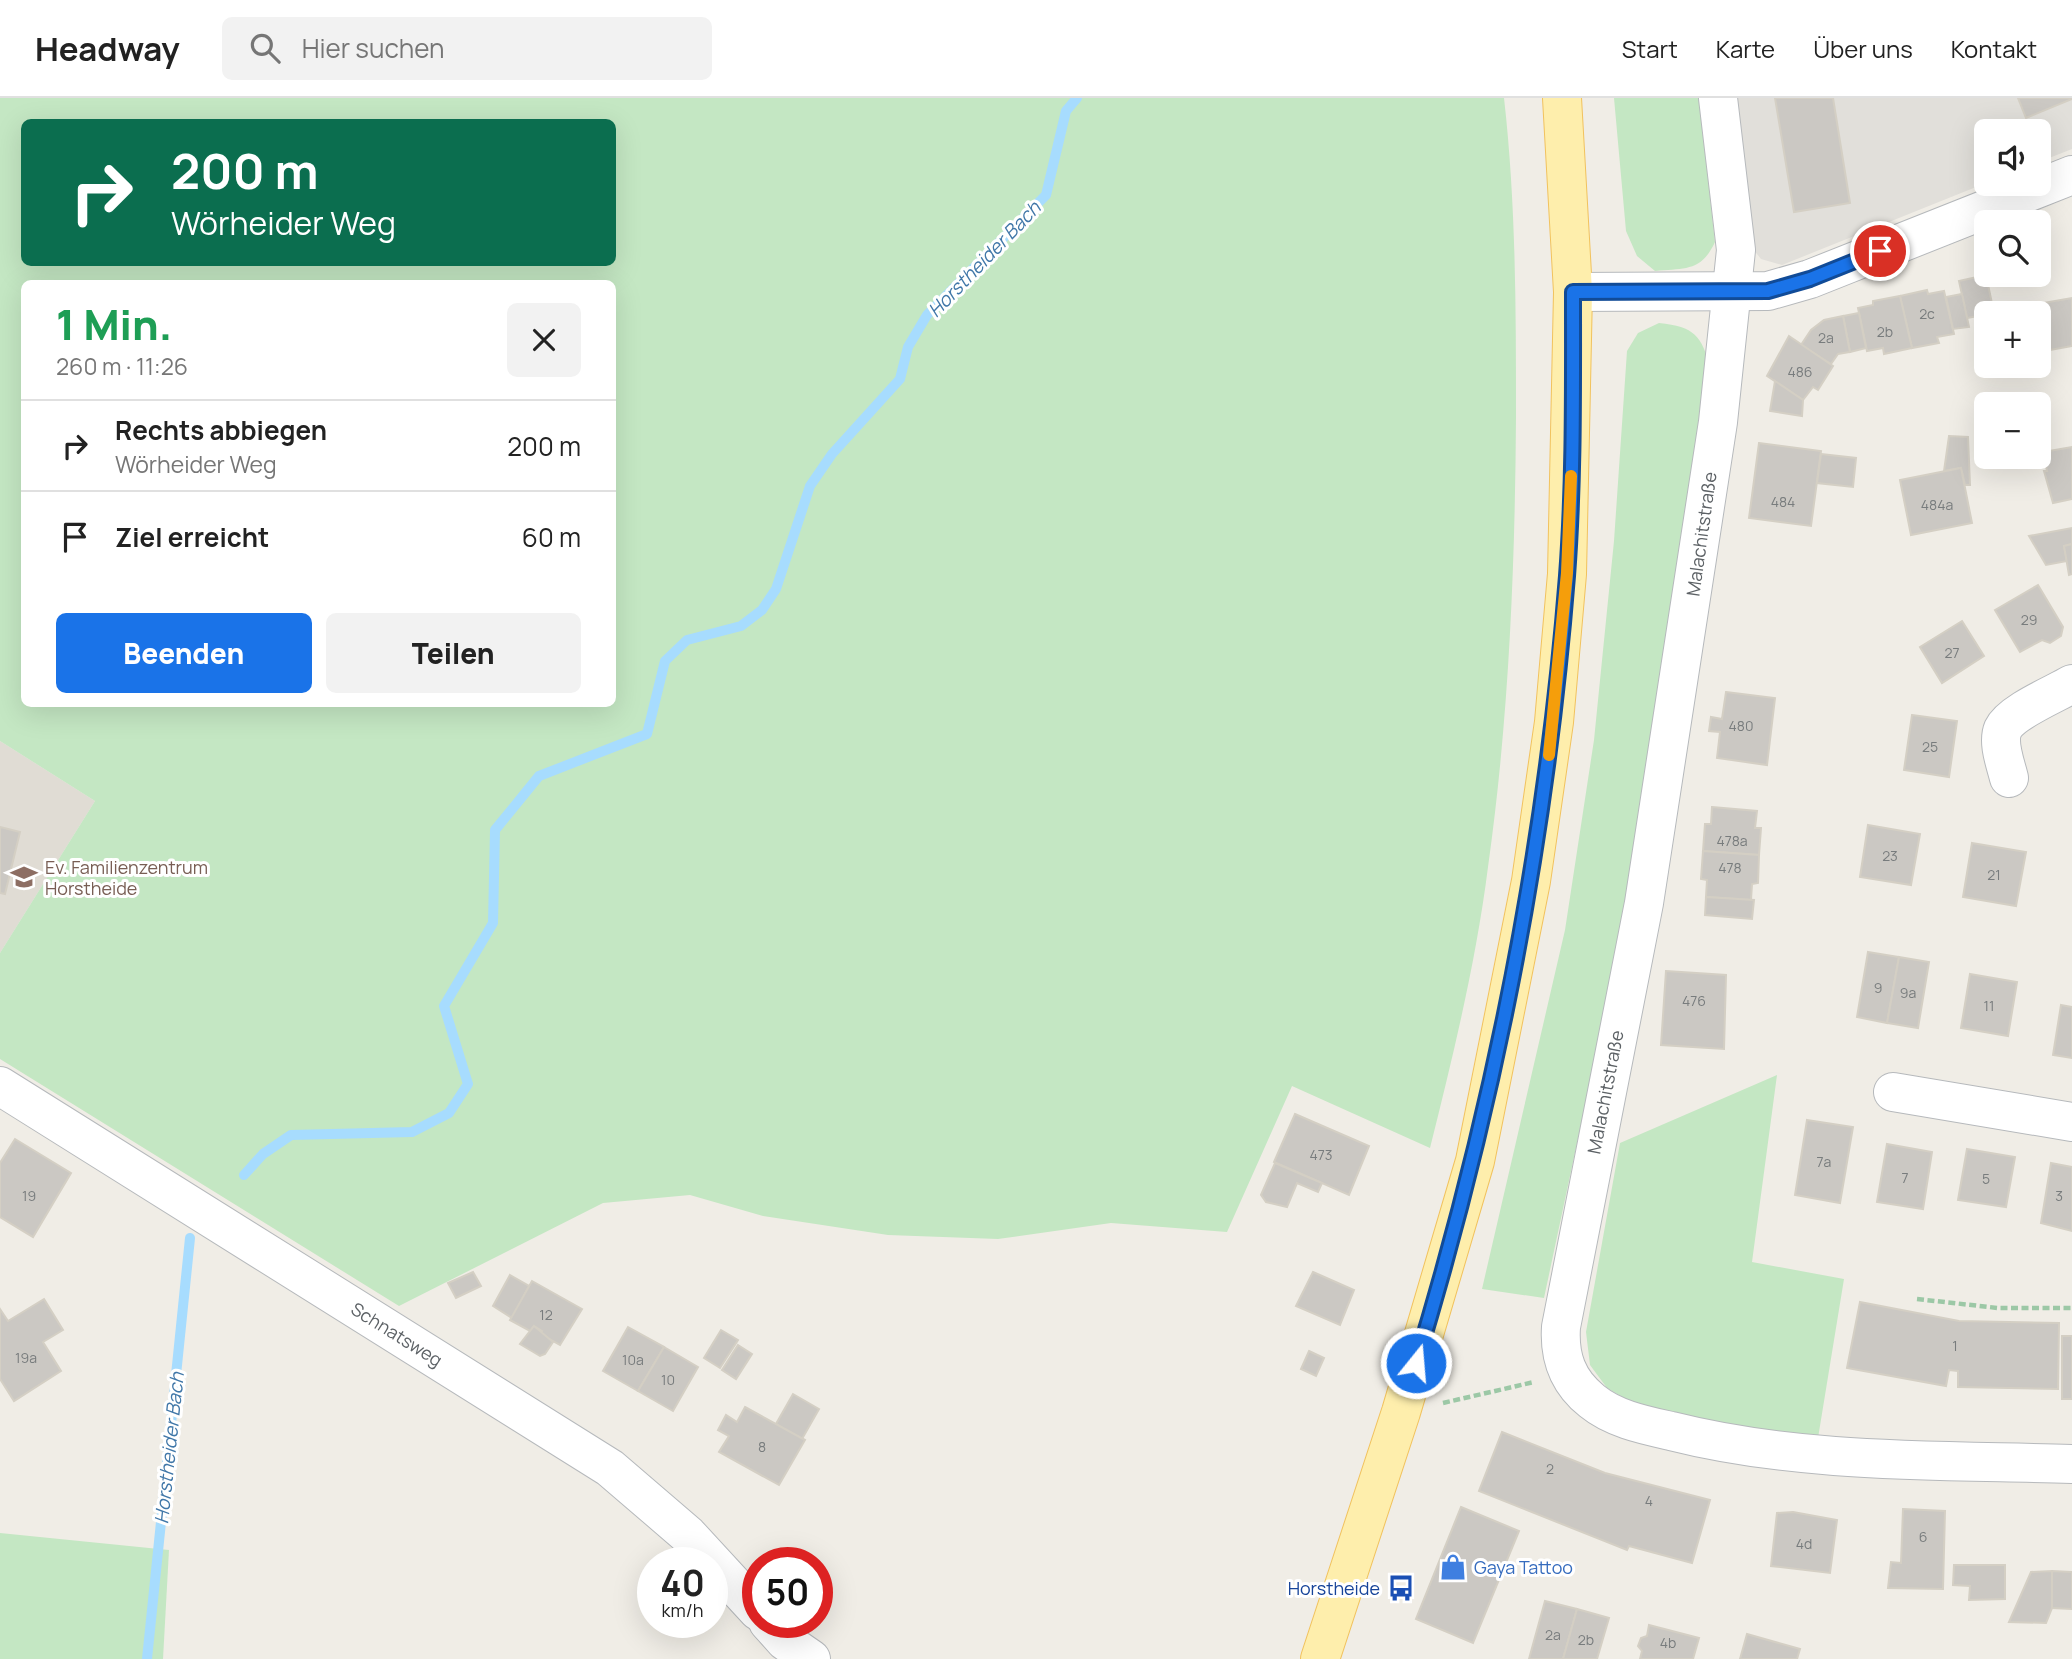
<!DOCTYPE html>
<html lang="de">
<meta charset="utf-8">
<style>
:root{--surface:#fff;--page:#f2f2f2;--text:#222;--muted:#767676;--line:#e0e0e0;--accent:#1a73e8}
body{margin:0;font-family:Manrope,sans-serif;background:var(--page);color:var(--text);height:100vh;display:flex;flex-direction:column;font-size:26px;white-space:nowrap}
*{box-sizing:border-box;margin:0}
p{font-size:23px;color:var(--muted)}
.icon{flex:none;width:38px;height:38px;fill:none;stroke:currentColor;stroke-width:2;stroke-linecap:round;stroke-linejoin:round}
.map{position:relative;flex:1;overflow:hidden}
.side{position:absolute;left:21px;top:182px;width:595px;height:427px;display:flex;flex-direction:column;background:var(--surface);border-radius:10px;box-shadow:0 7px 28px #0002}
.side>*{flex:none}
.guide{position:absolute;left:21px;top:21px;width:595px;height:147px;border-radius:10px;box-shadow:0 7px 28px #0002;background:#0b6e4f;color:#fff;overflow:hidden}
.controls{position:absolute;left:1974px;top:21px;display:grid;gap:14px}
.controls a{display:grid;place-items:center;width:77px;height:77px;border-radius:10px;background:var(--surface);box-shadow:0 7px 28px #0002;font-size:35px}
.speed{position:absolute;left:637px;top:1449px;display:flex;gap:14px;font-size:35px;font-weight:700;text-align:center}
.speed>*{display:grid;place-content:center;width:91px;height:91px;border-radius:50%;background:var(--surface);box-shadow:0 7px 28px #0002;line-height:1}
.speed small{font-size:18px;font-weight:400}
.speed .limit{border:10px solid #d22;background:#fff;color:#111}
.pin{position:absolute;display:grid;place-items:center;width:60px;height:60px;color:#fff;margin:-30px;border:4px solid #fff;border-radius:50%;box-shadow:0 2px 7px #0007}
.me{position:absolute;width:77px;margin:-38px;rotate:17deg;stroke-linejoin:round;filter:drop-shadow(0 0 5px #0008)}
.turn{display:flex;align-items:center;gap:24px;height:147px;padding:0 35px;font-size:32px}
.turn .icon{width:91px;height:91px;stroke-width:2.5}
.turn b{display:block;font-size:49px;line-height:60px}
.round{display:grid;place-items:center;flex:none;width:74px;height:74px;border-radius:10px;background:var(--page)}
.overview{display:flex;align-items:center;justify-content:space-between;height:119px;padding:0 35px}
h1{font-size:42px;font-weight:800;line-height:52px;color:#1e9e55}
.action{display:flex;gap:14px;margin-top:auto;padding:14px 35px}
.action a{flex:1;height:80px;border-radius:10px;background:var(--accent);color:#fff;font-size:28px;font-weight:800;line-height:80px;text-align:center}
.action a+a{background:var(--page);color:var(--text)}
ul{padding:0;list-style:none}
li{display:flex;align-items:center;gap:21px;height:91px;padding:0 35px;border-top:2px solid var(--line)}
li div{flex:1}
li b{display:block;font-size:26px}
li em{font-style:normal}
header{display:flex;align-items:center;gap:42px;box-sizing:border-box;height:98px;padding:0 35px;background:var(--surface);border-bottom:2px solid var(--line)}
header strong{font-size:33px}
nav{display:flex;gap:38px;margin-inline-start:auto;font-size:24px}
.search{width:490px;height:63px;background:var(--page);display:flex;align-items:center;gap:18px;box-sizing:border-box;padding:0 24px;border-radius:10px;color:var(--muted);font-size:26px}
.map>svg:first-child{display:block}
.industrial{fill:#e1dfda}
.education{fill:#e0dcd4}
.green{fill:#c4e7c3;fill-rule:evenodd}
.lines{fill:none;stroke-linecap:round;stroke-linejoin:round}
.stream{stroke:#a7dcfe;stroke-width:10}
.building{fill:#cbc8c3;stroke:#d4cfc4;stroke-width:2}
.minor-casing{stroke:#b6b9bc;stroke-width:40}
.major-casing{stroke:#f1c25e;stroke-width:40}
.path{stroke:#9cc8a6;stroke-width:4.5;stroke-dasharray:7 3.5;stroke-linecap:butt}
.minor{stroke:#fff;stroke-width:38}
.major{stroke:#feeeac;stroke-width:38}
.route-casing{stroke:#114b97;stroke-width:18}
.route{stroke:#1a73e8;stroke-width:12}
.slow{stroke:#f59e0b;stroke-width:12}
.labels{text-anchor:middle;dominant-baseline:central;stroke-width:6;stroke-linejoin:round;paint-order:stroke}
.number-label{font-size:14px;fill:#787c7d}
.street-label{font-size:18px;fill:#5d6266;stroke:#fff}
.education-label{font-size:18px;fill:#785e54;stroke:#fff;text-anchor:start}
.shop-label{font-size:18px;fill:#366cbe;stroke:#fff;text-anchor:start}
.transit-label{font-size:18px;fill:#164399;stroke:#fff;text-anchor:end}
.water-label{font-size:19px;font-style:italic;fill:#4077a8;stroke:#fff}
</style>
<header>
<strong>Headway</strong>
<div class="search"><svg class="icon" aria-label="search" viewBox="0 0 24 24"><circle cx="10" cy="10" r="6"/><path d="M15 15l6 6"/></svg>Hier suchen</div>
<nav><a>Start</a><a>Karte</a><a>Über uns</a><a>Kontakt</a></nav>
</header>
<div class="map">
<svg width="2072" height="1561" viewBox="0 0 2072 1561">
<rect width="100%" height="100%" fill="#f0ede6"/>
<path class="industrial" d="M1732 0H2072V51L2039 64V33H1986V85L1782 167 1761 161 1749 146Z"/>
<path class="education" d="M0 643 95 703 0 855Z"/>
<g class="green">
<path d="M0 0H1504C1516 105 1516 213 1516 319 1515 469 1509 620 1488 769 1476 864 1453 958 1430 1050L1292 988 1227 1134 1111 1125 998 1141 888 1137 763 1118 690 1097 603 1105 399 1208 0 961V855L95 703 0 643ZM24 24H612V164H24ZM24 186H612V606H24Z"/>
<path d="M1614 0H1699L1715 144C1701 174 1685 170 1655 173L1637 158 1626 133Z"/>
<path d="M1659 225C1695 229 1701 237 1711 271L1616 862 1544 1200 1482 1191 1565 832 1594 642 1614 443 1627 253 1638 235Z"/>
<path d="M1777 977 1752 1164 1844 1181 1818 1340 1732 1329 1636 1307 1607 1290 1590 1267 1586 1234 1620 1045Z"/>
<path d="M0 1435 169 1452 163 1561H0Z"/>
</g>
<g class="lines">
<g class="stream">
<path d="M244 1077 263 1056 291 1037 412 1034 449 1015 468 986 444 908 493 825 495 732 539 678 647 636 665 563 687 542 741 528 762 512 776 491 810 388 832 356 900 281 908 249 927 217 1046 97 1066 13 1077 0"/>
<path d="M147 1561 190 1140"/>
</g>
</g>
<g class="building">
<path d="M1775 0H1833L1850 105 1794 114Z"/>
<path d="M2018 0H2072V1L2026 20Z"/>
<path d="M1986 177 1994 215 1967 220 1959 183Z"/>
<path d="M1927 192 1928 196 1944 193 1954 236 1937 239 1939 245 1912 250 1900 198Z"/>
<path d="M1962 196 1969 229 1953 231 1946 199Z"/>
<path d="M1900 198 1912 250 1884 256 1883 250 1867 253 1858 210 1873 207V203Z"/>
<path d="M2072 200V248L2039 254V215H2016L2015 210Z"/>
<path d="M1859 215 1866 250 1850 254 1843 218Z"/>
<path d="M1843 218 1850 254 1838 256 1831 266 1801 247 1811 232 1824 222Z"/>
<path d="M1789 238 1833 268 1818 292 1813 289 1803 302 1767 278Z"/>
<path d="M1775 283 1803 302 1802 318 1770 313Z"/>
<path d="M1949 338 1968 339 1970 387H1965L1961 370 1944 373Z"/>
<path d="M1759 345 1821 353 1811 428 1749 420Z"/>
<path d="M2072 349V401L2053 405 2044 373H2047L2043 354Z"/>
<path d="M1821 356 1856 360 1853 389 1817 385Z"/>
<path d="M1961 370 1972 425 1911 437 1900 382Z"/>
<path d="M2072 430V446L2064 448 2067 463 2046 467 2029 438Z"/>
<path d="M2072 446V476L2069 477 2064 448Z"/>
<path d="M2038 487 2063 529 2061 538 2050 545 2042 542 2020 554 1995 512Z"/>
<path d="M1962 523 1984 558 1942 585 1920 549Z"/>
<path d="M1726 594 1775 600 1767 667 1717 660 1720 634 1709 633 1711 619 1722 621Z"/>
<path d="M1912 617 1957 623 1949 679 1904 672Z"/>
<path d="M1712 709 1757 713 1755 730H1761L1759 757 1703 753 1705 726H1711Z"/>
<path d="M1868 727 1920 736 1911 787 1860 779Z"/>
<path d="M0 729 20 734 5 796 0 795Z"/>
<path d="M1972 745 2026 754 2016 808 1963 799Z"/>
<path d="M1703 753 1759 757 1758 785 1752 786 1751 802 1706 799 1707 782 1701 781Z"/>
<path d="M1706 799 1754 802 1752 821 1705 817Z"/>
<path d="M1868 854 1899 859 1887 925 1857 919Z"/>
<path d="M1899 859 1929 864 1918 930 1887 925Z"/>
<path d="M1666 873 1726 877 1724 951 1661 947Z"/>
<path d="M1970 876 2017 884 2008 938 1961 930Z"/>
<path d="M2061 907 2072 909V960L2053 957Z"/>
<path d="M1295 1016 1369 1048 1349 1097 1274 1064Z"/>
<path d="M1807 1022 1853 1029 1840 1105 1795 1097Z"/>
<path d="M15 1041 71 1075 33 1139 0 1119V1065Z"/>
<path d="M1887 1046 1932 1054 1923 1111 1877 1104Z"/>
<path d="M1967 1051 2015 1059 2006 1109 1958 1102Z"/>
<path d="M1275 1065 1322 1085 1318 1094 1297 1085 1287 1109 1266 1104 1261 1097Z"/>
<path d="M2051 1065 2072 1069V1133L2041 1125Z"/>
<path d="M473 1174 481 1188 456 1200 448 1185Z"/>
<path d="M1313 1174 1354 1192 1340 1227 1296 1208Z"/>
<path d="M510 1177 529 1188 512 1220 493 1208Z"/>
<path d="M532 1183 582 1211 560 1247 540 1236 542 1233 534 1228 530 1233 510 1222Z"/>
<path d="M44 1201 63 1232 43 1244 61 1273 14 1303 0 1281V1211L8 1223Z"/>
<path d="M1860 1204 1959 1223 2059 1225 2058 1291 1958 1289V1273L1949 1272 1946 1288 1847 1270Z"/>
<path d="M534 1228 553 1244 545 1256 540 1258 520 1246Z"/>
<path d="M628 1229 664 1249 638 1293 603 1273Z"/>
<path d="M721 1232 738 1242 720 1270 704 1260Z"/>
<rect x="2062" y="1238" width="10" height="63"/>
<path d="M738 1247 752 1256 736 1281 722 1272Z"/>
<path d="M664 1249 698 1269 673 1313 638 1293Z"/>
<path d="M1309 1253 1324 1260 1316 1278 1301 1271Z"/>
<path d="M793 1296 819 1311 802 1341 776 1326Z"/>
<path d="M745 1309 805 1342 779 1387 719 1354 729 1338 718 1332 726 1317 737 1324Z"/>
<path d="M1502 1334 1605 1375 1710 1402 1692 1465 1629 1448 1627 1452 1479 1393Z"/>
<path d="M1461 1409 1519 1433 1473 1545 1416 1521Z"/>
<path d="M1903 1411 1945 1413 1943 1491 1888 1490 1891 1464 1901 1465Z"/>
<path d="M1793 1414 1837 1422 1830 1475 1771 1468 1777 1415Z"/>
<path d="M1954 1467H2005V1501L1969 1502 1970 1488 1953 1487Z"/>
<path d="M2052 1473V1510L2046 1525 2009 1524 2031 1474Z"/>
<path d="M2052 1473 2072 1474V1511L2052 1510Z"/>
<path d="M1545 1503 1577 1511 1563 1561H1529Z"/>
<path d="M1577 1511 1609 1520 1597 1561H1563Z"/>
<path d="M1649 1527 1699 1540 1693 1561H1640L1642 1553 1638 1548 1641 1540 1647 1538Z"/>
<path d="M1747 1536 1800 1551 1797 1561H1740Z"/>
</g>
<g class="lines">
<g class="minor-casing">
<g id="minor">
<path d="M1718 0 1736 152 1718 324 1644 805 1561 1229C1559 1259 1567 1283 1592 1303 1614 1321 1644 1327 1671 1333 1802 1366 1938 1362 2072 1366"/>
<path d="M1573 194 1768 193 1810 181 2072 77"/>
<path d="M2009 680C2006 667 1997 645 2003 631 2011 614 2055 596 2072 586"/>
<path d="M0 988 610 1370 688 1437 758 1513"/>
<path d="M1893 994 2072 1024"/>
<path d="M768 1524 785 1543 811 1561"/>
</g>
</g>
<g class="major-casing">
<path id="major" d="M1320 1561 1401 1314 1475 1063 1531 783 1554 624 1567 476 1573 194 1562 0"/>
</g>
<g class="path">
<path d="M1917 1201 1998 1210H2072"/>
<path d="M1443 1305 1534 1284"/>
</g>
<use href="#minor" class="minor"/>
<use href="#major" class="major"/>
</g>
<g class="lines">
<g class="route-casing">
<path id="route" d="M1416 1265C1495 1006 1546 748 1567 478 1574 384 1573 289 1573 194L1768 193 1810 181 1880 153"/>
</g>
<use href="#route" class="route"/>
<path class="slow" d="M1549 657 1567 475 1571 378"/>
</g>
<defs>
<g id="school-bare" transform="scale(2.1)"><path d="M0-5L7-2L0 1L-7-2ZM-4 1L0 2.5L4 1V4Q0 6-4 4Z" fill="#8d6e63" stroke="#fff" stroke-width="2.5" paint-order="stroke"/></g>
<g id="shop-bare" transform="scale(2.1)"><path d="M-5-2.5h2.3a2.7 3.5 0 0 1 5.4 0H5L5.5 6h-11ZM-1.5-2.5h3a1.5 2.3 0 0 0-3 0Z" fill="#3f7fe0" stroke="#fff" stroke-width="2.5" paint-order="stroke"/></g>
<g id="bus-bare" transform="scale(2.1)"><path d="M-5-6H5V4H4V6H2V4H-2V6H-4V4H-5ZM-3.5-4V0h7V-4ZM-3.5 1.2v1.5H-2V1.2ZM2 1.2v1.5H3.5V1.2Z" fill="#1a4fb4" stroke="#fff" stroke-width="2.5" paint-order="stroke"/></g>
</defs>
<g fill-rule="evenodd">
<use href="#school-bare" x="24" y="779"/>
<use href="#shop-bare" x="1453" y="1469"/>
<use href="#bus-bare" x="1401" y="1490"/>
</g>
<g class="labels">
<g class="number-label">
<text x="1927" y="215">2c</text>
<text x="1885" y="233">2b</text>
<text x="1826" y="239">2a</text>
<text x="1800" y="273">486</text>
<text x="1783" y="403">484</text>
<text x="1937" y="406">484a</text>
<text x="2029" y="521">29</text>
<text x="1952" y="554">27</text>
<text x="1741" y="627">480</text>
<text x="1930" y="648">25</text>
<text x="1732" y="742">478a</text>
<text x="1890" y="757">23</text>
<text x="1730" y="769">478</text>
<text x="1994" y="776">21</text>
<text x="1878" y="889">9</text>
<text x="1908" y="894">9a</text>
<text x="1694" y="902">476</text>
<text x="1989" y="907">11</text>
<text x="1321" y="1056">473</text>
<text x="1824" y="1063">7a</text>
<text x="1905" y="1079">7</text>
<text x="1986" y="1080">5</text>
<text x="29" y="1097">19</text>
<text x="2059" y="1097">3</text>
<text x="546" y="1216">12</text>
<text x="1955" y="1247">1</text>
<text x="26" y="1259">19a</text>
<text x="633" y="1261">10a</text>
<text x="668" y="1281">10</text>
<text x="762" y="1348">8</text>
<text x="1550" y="1370">2</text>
<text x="1649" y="1402">4</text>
<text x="1923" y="1438">6</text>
<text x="1804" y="1445">4d</text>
<text x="1553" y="1536">2a</text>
<text x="1586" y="1541">2b</text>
<text x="1668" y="1544">4b</text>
</g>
<g class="street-label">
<text transform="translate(1701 436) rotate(-82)">Malachitstraße</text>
<text transform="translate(1605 994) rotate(-79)">Malachitstraße</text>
<text transform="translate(397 1236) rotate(32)">Schnatsweg</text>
</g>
<g class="education-label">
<text x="45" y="769">Ev. Familienzentrum<tspan x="45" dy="21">Horstheide</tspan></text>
</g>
<g class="shop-label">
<text x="1474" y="1469">Gaya Tattoo</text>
</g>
<g class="transit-label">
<text x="1380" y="1490">Horstheide</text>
</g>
<g class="water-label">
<text transform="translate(984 161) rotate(-46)">Horstheider Bach</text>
<text transform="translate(169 1350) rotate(-84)">Horstheider Bach</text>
</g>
</g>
</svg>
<div class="controls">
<a><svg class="icon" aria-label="sound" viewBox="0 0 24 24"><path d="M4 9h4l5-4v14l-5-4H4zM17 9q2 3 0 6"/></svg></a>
<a><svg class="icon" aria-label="search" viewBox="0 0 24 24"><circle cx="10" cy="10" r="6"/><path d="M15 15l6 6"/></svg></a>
<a>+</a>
<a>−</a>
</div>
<div class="speed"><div>40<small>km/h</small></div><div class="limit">50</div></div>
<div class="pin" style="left:1880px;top:153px;background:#d93025"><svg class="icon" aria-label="arrive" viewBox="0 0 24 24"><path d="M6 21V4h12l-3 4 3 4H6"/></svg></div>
<svg class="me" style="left:1416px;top:1265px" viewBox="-20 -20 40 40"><circle r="17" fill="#1a73e8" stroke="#fff" stroke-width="3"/><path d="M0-11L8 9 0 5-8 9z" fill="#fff"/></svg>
<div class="guide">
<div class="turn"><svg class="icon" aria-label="right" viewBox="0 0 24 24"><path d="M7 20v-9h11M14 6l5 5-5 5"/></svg><div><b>200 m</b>Wörheider Weg</div></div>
</div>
<section class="side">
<div class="overview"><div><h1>1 Min.</h1><p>260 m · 11:26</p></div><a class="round"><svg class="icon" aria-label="close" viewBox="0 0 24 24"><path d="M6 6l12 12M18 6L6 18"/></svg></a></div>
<ul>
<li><svg class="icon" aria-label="right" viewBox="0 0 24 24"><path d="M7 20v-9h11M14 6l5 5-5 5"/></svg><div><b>Rechts abbiegen</b><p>Wörheider Weg</p></div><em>200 m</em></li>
<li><svg class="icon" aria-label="arrive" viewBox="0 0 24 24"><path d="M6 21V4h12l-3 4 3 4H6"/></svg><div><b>Ziel erreicht</b></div><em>60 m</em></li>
</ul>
<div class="action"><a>Beenden</a><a>Teilen</a></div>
</section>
</div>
